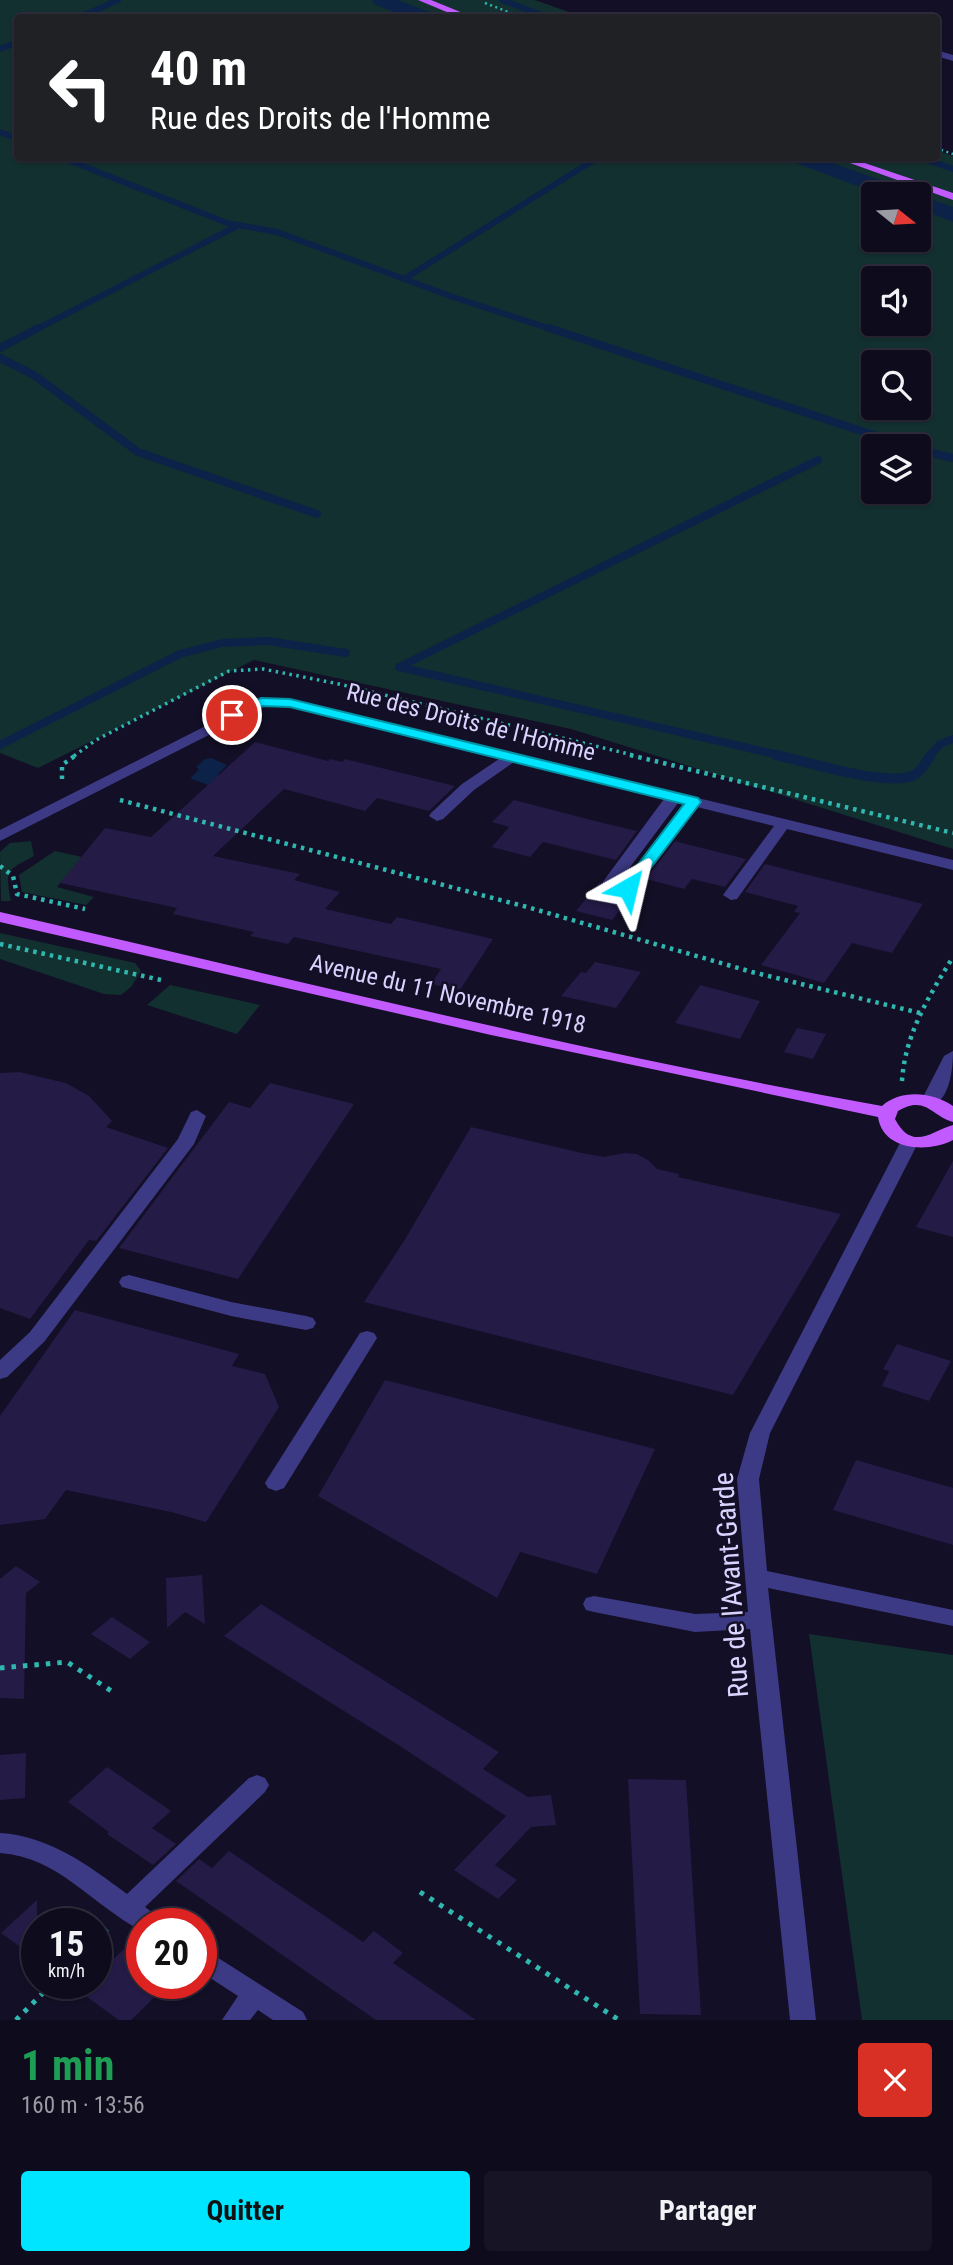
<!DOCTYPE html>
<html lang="fr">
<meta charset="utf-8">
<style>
:root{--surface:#0e0b1c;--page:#171425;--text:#f1f3f6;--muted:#9b9ba3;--line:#2e2b3b;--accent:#00e5ff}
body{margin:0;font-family:"Roboto Condensed",sans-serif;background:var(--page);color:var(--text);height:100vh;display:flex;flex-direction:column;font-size:26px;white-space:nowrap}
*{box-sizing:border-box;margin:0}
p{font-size:23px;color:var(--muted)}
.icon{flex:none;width:38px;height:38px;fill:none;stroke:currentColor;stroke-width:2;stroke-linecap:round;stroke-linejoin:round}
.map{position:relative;height:2020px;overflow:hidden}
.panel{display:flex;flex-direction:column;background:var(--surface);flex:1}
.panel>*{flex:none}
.guide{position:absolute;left:14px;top:14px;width:926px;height:147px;border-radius:7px;box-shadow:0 2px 5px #0004,0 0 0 2px var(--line);background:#202124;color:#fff;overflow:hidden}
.needle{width:46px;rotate:108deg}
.tools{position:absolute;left:861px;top:182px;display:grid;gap:14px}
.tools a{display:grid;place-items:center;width:70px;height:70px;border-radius:7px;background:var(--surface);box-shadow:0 2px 5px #0004,0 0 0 2px var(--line);font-size:35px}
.speed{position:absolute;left:21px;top:1908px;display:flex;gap:14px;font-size:35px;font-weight:700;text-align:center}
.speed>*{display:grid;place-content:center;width:91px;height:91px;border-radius:50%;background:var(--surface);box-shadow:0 2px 5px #0004,0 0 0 2px var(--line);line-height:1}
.speed small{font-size:18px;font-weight:400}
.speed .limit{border:10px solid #d22;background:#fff;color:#111}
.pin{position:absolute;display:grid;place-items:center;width:60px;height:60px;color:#fff;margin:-30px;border:4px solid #fff;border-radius:50%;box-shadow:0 2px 7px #0007}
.me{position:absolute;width:77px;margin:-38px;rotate:37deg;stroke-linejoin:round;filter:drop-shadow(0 0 5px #0008)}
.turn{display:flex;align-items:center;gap:24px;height:147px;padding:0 21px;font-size:32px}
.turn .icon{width:91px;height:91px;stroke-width:2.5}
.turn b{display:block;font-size:49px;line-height:60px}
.round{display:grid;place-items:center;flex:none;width:74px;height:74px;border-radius:7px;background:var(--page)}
.overview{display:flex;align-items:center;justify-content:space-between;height:119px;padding:0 21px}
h1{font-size:42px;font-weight:700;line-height:52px;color:#1e9e55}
.action{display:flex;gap:14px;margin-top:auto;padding:14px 21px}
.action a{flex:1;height:80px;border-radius:7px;background:var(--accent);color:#111;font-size:28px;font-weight:700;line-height:80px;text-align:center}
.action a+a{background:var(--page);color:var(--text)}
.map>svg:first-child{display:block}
.green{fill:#12302f;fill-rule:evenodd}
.water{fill:#0c2248}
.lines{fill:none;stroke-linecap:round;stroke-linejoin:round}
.stream-far2{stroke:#0c2248;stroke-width:6}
.stream-far1{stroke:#0c2248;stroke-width:8}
.stream{stroke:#0c2248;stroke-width:10}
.canal{fill:#0c2248;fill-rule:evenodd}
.building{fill:#241b47}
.path-far3{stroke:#2fb8b0;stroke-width:2.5;stroke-dasharray:2 3.5;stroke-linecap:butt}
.path-far2{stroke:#2fb8b0;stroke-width:3.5;stroke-dasharray:2.5 4.5;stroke-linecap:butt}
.path-far1{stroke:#2fb8b0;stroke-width:4.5;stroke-dasharray:3.5 5;stroke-linecap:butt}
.path{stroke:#2fb8b0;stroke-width:5;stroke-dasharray:4.5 7;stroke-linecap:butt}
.minor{fill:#3d3a85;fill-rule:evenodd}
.major{fill:#c25bff;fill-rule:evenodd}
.route{fill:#00e5ff;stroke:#0095a6;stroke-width:2}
.labels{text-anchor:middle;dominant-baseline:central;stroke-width:5;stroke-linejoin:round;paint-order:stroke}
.street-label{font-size:24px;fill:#d9d4ff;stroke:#130f26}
.near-street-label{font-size:28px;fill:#d9d4ff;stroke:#130f26}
</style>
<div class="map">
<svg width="953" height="2020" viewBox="0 0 953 2020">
<rect width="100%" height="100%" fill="#130f26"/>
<g class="green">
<path d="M0 0H535L583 17 18 18V158H936V150L953 156V849L571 729 254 660 38 768 0 753ZM873 194H919V240H873ZM873 278H919V324H873ZM873 362H919V408H873ZM873 446H919V492H873Z"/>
<path d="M31 841 34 856C6 871 5 869 11 901H1L0 852 10 843Z"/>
<path d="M55 851 82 857 57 887 94 897 86 905 22 892 19 875Z"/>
<path d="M0 933 135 963 141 971 131 987 121 995 104 994 0 959Z"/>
<path d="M170 985 260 1005 237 1034 147 1005Z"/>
<path d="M809 1634 953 1655V2020H862Z"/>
</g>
<path class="water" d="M211 758 227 765 218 774 219 777 208 785 192 779 191 777 199 770 196 767 205 759Z"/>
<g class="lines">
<g class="stream-far2">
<path d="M502 0 549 18"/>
<path d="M78 18 118 0"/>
<path d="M0 49 18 42"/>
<path d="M0 132 18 139"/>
<path d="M63 158 227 223 277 232 453 297 554 330"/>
<path d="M921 158 953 169"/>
<path d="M404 279 597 158"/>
<path d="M35 330 239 225"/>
</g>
<g class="stream-far1">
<path d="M549 328 907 446"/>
<path d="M0 348 38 328"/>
<path d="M0 358 34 375 138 452 317 514"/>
<path d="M919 450 953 458"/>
<path d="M0 745 180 654 222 643 268 641 346 653"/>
<path d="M783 756 399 667 818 460"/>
<path d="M930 756 940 744 953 739"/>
</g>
<path class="stream" d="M776 755C804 761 890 788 914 775 922 771 926 762 931 755"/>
<g class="canal">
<path d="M372 0H398L434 14 436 18H409L374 4Z"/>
<path d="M789 158H818L906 189 909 194H879L793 162Z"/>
<path d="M919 195 953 207V222L919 209Z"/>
</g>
</g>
<g class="building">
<path d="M255 742 328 761 330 759 342 762 345 759 455 786 429 811 377 798 365 811 284 789 213 856 300 874 294 880 340 892 325 909 391 924 397 917 493 939 460 990 431 984 441 969 294 937 288 944 250 936 254 932 173 914 177 908 60 883 105 828 151 837Z"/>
<path d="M514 800 599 822 637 831 616 860 543 842 530 857 492 847 509 827 492 822Z"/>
<path d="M675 841 682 843 746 859 725 887 692 879 684 889 646 879Z"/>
<path d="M765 864 789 870 923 904 892 953 852 943 824 983 761 965 800 913 794 912 798 906 745 892Z"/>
<path d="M600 882 609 890 618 888 627 895 633 894 612 920 576 911Z"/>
<path d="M595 962 641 972 616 1008 561 996 581 972 586 973Z"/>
<path d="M700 985 760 1001 740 1039 675 1023Z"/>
<path d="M797 1028 826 1034 813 1059 784 1052Z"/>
<path d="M19 1072 66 1083 89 1096 112 1121 106 1127 168 1148 96 1241 89 1240 30 1319 0 1308V1073Z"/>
<path d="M270 1083 354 1104 238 1279 119 1248 229 1102 250 1108Z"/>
<path d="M471 1127 582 1153 604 1157 625 1153 637 1154 648 1160 657 1169 679 1174 678 1177 841 1214 733 1395 364 1302 404 1241Z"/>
<path d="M953 1161V1237L916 1227Z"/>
<path d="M75 1310 239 1354 232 1366 265 1374 279 1407 206 1522 171 1512 66 1490 45 1519 0 1525V1416Z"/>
<path d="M897 1344 951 1361 929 1401 882 1386 889 1371 883 1369Z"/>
<path d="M385 1380 655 1449 597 1574 520 1552 497 1598 318 1496Z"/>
<path d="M856 1460 953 1488V1545L833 1510Z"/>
<path d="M16 1566 40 1582 26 1593 24 1699 0 1698V1579Z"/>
<path d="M202 1575 205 1624 185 1612 167 1628 166 1578Z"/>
<path d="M261 1604 499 1752 483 1769 528 1797 551 1795 556 1825 531 1827 495 1865 517 1880 498 1899 454 1870 506 1816 400 1746 224 1636Z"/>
<path d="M112 1617 150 1642 130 1659 91 1634Z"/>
<path d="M26 1753 25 1798 0 1800V1755Z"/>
<path d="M107 1767 171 1811 152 1828 176 1844 153 1865 107 1834 109 1832 68 1802Z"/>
<path d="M628 1779 686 1780 701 2015 640 2014Z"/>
<path d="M229 1851 363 1942 374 1931 403 1953 393 1963 476 2020H376L176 1881 199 1859 212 1868Z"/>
<path d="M37 1900V1959L1 1933Z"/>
<path d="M123 1950 142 1964V1983L168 1984 131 2020H119L80 1992 89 1983H96V1976Z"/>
</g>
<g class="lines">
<g class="path-far3">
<path d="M485 3 524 18"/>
<path d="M936 148 953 154"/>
</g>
<path class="path-far2" d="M74 756 96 740 229 671 263 669 339 684 637 756"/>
<g class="path-far1">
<path d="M630 755 953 833"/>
<path d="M62 779V765L76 755"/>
<path d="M120 800 527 907 752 972 920 1013"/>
<path d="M0 866 13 876 17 894 85 909"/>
<path d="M0 944 161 980"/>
<path d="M902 1081C905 1034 929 996 953 957"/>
</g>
<g class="path">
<path d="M0 1668 67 1662 113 1692"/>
<path d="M420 1892 619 2020"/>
<path d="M96 1940 107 1929"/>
<path d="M16 2020 53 1983"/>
</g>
<g class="minor">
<path d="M936 50 953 55V61L936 56Z"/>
<path d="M261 698 290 699 953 860V870L787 829 737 899 731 900 723 895 774 826 697 807 634 891 628 893 620 888 683 804 678 803 616 886 610 888 602 883 664 799 514 762 474 790 443 819 437 821 429 816 431 813 462 784 499 759 290 707H264L0 841V830Z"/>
<path d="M953 1051C953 1068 950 1101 930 1107L924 1105 921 1101 944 1056Z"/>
<path d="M197 1110 206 1116 194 1144 44 1342 7 1377 0 1379V1360L30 1332 178 1139 191 1112Z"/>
<path d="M910 1135 919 1141 770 1433 759 1479 767 1571 953 1610V1626L768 1588 816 2020H790L750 1629 695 1632 594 1612 586 1610 583 1604 586 1598 594 1596 695 1614 748 1612 737 1479 750 1433 901 1141Z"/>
<path d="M129 1275 231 1302 306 1316 313 1318 316 1323 313 1328 306 1330 231 1316 122 1287 119 1282 122 1277Z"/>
<path d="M367 1331 374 1333 377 1338 284 1488 276 1491 268 1488 265 1483 268 1478 360 1333Z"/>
<path d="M257 1775 265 1778 269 1785 265 1792 145 1907 157 1916 160 1923H142V1931C93 1906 59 1857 0 1853V1833C49 1836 88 1865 127 1894L249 1778Z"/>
<path d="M201 1947 303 2012 307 2020H273L258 2010 250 2020H222L238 1996 201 1972Z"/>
</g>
<g class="major">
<path d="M418 0H431L475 18H461Z"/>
<path d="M836 158H850L953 193V200Z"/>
<path d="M0 912C293 979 586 1053 882 1106 901 1089 932 1092 953 1106V1122C931 1116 926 1095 898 1111L895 1119C912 1152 932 1131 953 1125V1140C928 1153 883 1151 878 1117L491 1035 0 922Z"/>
</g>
</g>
<path class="route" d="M261 698 290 699 698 798 701 802 633 891 628 892 620 888 684 804 290 707 263 706 232 719 225 715Z"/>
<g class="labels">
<g class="street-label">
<text transform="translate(471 722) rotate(14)">Rue des Droits de l'Homme</text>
<text transform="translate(448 994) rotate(13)">Avenue du 11 Novembre 1918</text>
</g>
<g class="near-street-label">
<text transform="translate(731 1585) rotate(-94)">Rue de l'Avant-Garde</text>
</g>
</g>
</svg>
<div class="tools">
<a><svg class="needle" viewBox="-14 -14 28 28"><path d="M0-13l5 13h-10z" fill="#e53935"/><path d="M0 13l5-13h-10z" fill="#9b9ba3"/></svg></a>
<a><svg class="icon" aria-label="sound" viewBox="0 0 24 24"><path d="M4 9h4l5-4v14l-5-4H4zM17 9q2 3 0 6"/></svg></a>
<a><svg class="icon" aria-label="search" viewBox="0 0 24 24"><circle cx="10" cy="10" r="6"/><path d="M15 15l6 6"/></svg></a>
<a><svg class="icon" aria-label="layers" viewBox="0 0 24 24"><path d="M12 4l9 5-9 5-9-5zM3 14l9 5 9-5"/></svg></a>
</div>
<div class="speed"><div>15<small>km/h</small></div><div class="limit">20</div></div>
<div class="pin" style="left:232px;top:715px;background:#d93025"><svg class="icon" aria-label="arrive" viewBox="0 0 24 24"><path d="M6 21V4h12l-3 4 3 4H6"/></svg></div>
<svg class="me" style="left:628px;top:888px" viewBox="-20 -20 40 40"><path d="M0-17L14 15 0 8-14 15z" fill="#00e5ff" stroke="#fff" stroke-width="4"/></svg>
<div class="guide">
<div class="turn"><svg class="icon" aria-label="left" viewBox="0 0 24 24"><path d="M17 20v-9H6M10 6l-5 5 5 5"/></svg><div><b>40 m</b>Rue des Droits de l'Homme</div></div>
</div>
</div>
<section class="panel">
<div class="overview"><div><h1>1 min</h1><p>160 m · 13:56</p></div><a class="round" style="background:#d93025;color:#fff"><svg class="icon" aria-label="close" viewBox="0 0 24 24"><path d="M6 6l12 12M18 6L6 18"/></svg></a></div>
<div class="action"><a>Quitter</a><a>Partager</a></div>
</section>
